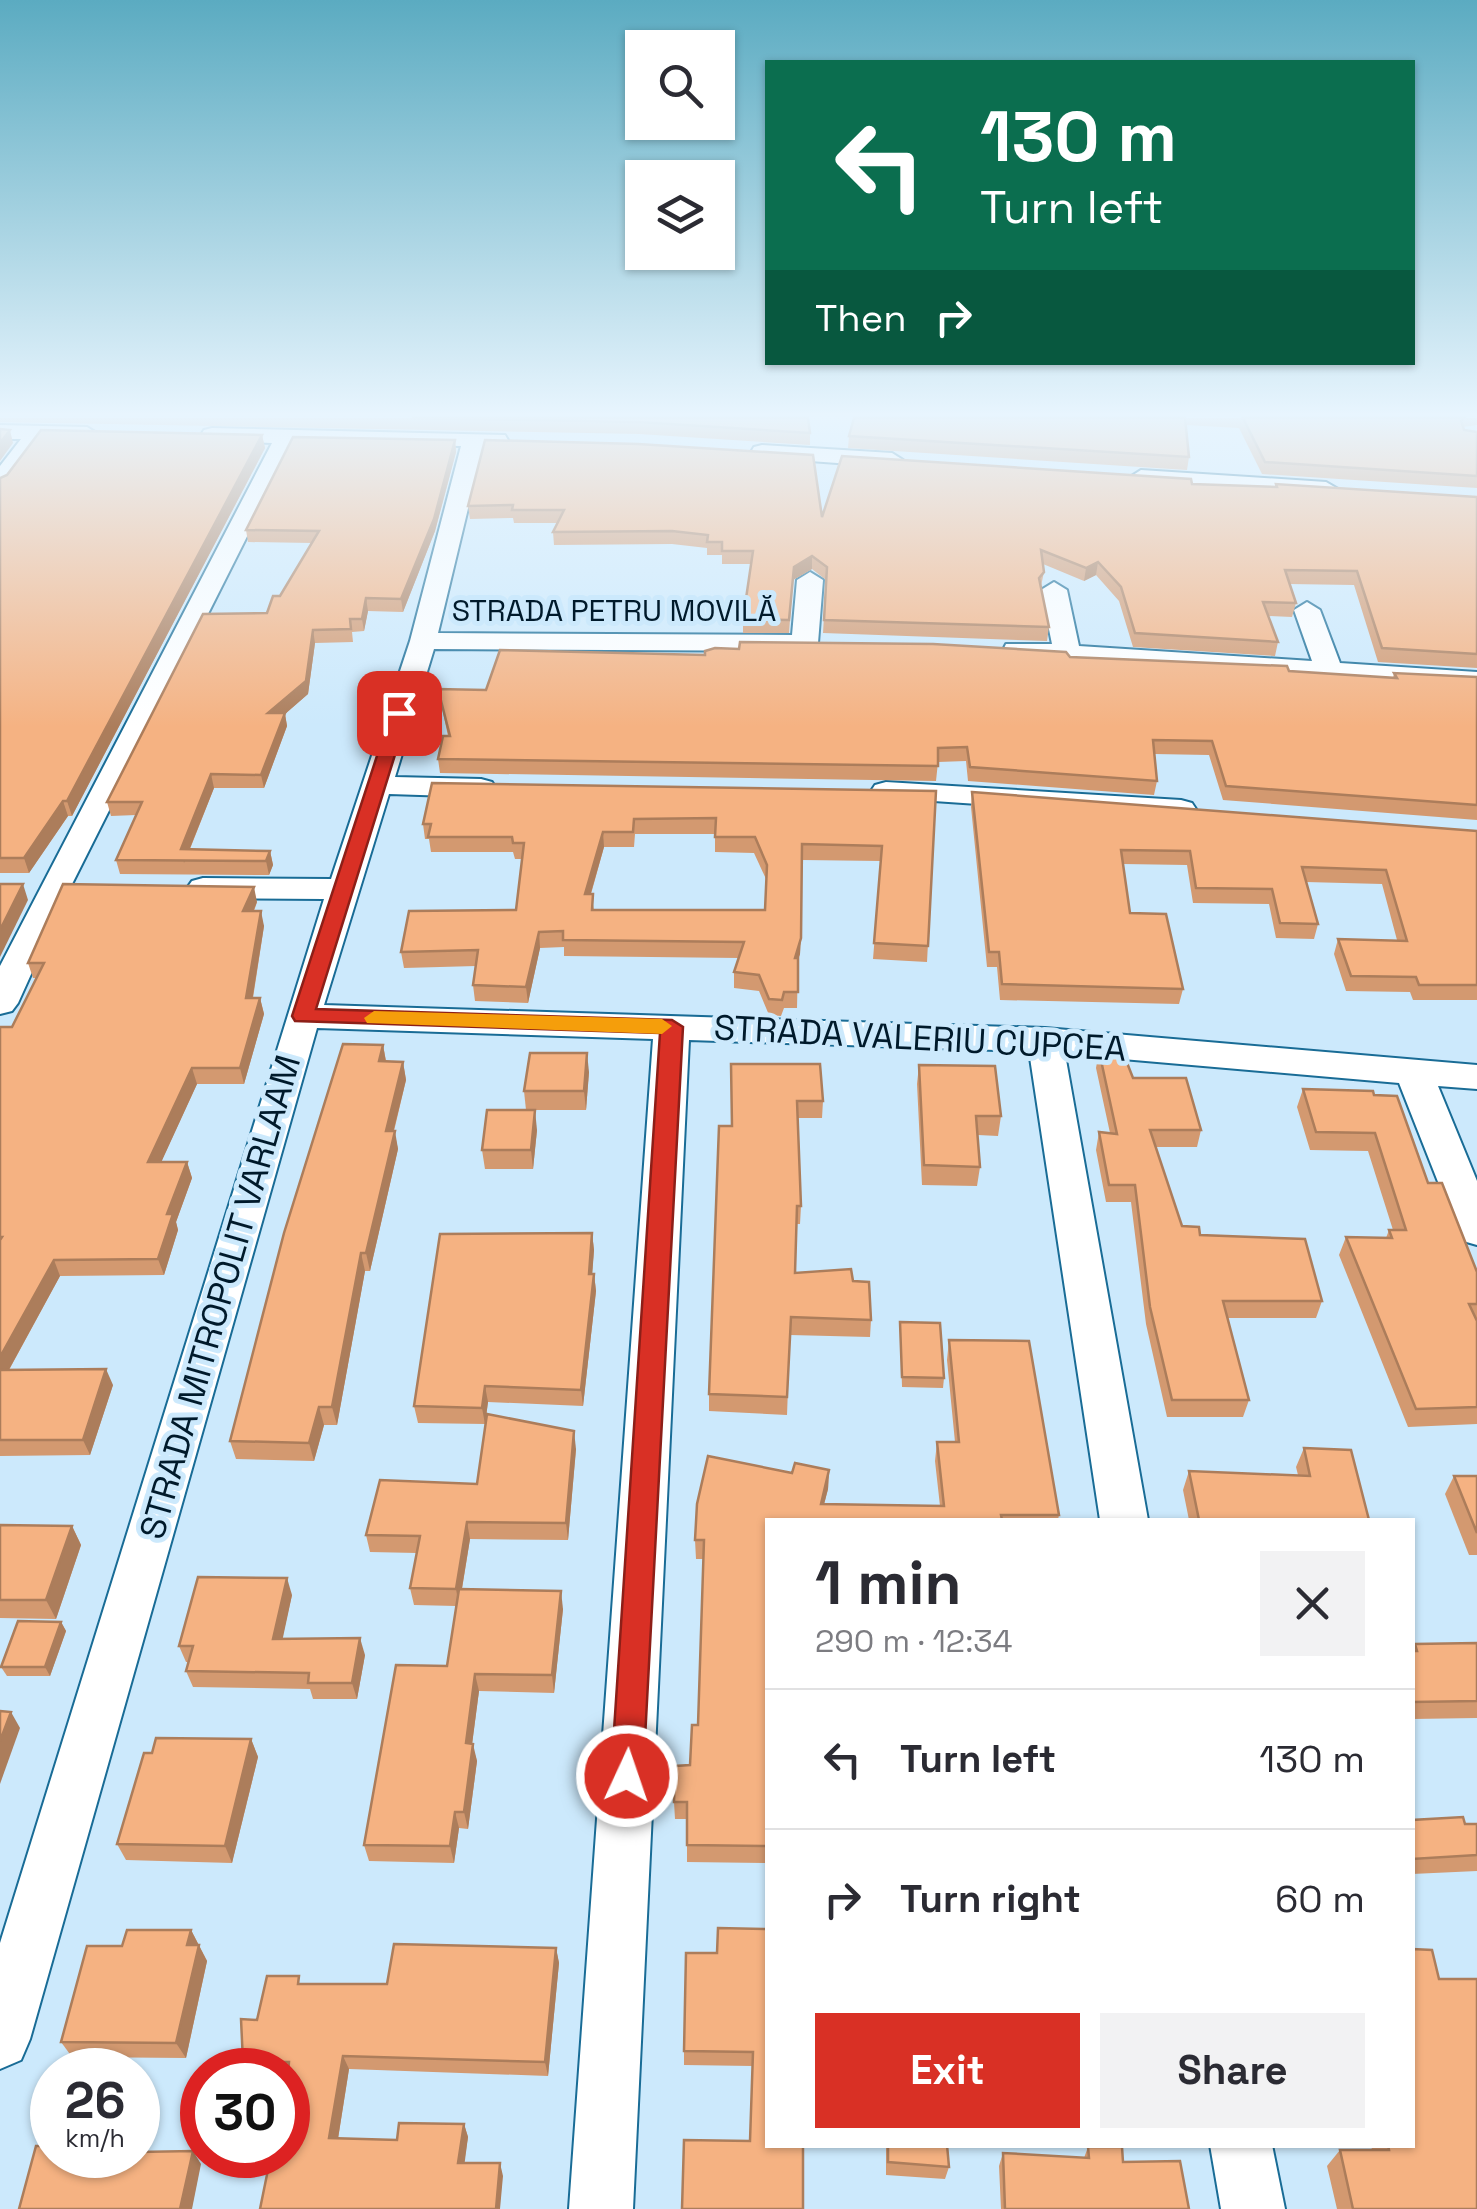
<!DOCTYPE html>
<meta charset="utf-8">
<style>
:root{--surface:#fff;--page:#f2f2f3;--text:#2b2b33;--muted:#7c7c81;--line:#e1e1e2;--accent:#d93025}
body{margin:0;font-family:"Space Grotesk",sans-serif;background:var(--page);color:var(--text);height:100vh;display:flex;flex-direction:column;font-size:38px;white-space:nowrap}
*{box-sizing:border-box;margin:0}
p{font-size:32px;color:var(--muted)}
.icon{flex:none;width:55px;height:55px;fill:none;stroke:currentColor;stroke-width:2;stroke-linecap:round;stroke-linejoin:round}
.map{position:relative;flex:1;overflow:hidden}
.panel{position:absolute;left:765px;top:1518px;width:650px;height:630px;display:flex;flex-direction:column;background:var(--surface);border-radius:0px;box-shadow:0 2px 8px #0004}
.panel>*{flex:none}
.hud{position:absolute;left:765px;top:60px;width:650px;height:305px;border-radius:0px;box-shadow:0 2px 8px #0004;background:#0b6e4f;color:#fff;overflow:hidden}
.buttons{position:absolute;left:625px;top:30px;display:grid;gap:20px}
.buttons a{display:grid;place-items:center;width:110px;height:110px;border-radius:0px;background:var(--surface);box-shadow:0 2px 8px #0004;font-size:50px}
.speed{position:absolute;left:30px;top:2048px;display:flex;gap:20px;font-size:50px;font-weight:700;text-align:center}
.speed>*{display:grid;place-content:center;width:130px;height:130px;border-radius:50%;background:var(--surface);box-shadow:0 2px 8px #0004;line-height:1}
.speed small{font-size:25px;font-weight:400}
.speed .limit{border:15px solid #d22;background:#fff;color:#111}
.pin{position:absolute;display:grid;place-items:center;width:85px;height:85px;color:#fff;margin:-42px;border-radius:20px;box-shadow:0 5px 15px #0006}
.me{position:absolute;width:110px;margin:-55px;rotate:3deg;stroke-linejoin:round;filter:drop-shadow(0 0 8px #0008)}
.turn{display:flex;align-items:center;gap:35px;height:210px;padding:0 50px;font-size:45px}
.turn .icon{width:130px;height:130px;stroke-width:2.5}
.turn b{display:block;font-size:70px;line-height:85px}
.then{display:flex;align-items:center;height:95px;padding:0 50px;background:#0003;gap:20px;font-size:38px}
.round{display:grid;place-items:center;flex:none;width:105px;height:105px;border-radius:0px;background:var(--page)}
.summary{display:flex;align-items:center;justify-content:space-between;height:170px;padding:0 50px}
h1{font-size:60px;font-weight:600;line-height:75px}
.button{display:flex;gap:20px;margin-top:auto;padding:20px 50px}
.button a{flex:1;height:115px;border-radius:0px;background:var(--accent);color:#fff;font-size:40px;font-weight:600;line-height:115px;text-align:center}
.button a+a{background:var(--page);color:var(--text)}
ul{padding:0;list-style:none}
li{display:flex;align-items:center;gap:30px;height:140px;padding:0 50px;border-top:2px solid var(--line)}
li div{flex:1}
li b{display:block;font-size:38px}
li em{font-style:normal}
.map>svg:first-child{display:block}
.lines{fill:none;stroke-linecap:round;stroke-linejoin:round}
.street-casing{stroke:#196c96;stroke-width:4}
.street{fill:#fff;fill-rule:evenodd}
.wall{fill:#d39970;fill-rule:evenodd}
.shaded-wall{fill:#ac7d5b}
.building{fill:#f5b282;stroke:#ac7d5b;stroke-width:2.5;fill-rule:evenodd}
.route{fill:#d93025;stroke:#8d1f18;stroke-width:2.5}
.slow{fill:#f59e0b}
.labels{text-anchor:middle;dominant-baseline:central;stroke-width:10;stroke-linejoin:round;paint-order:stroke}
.far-street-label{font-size:30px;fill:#001a2b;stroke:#cce9fc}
.street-label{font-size:35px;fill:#001a2b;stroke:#cce9fc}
</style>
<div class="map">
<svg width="1477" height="2209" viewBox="0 0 1477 2209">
<rect width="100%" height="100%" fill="#cce9fc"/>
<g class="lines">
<g class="street-casing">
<g id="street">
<path d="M0 425 87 427 98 434 87 441 43 440 8 486 0 488V466L21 439H0Z"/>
<path d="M212 428 505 435 508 440 505 445 483 446 438 633 792 635 797 580 810 572 823 580 818 643 805 651 434 649 395 777 481 779 492 782 496 788 492 794 481 797 389 794 324 1005 1045 1028 1477 1065V1089L1438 1086 1477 1181V1245L1463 1241 1457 1230 1399 1083 1065 1054 1148 1520H1100L1029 1051 689 1040 633 2209H569L653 1039 317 1028 30 2039 21 2060 0 2069V1943L324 899 203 898 192 895 187 888 192 881 203 878 331 879 410 641 461 446 294 443 70 888 18 1003 12 1011 0 1014V966L272 443 204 440 201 435 204 430Z"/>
<path d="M762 445 892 453 903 460 892 467 754 457 751 452 754 447Z"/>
<path d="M1141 470 1326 482 1338 489 1326 496 1133 482 1130 477Z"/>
<path d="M1054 582 1067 590 1079 646 1312 661 1294 610 1307 602 1320 610 1340 663 1477 672V688L1006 656 1003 650 1006 644H1052L1041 590Z"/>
<path d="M886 782 1181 800 1192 803 1196 809 1192 815 1181 818 875 797 871 791 875 785Z"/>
<path d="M1210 2145H1272L1285 2209H1221Z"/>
</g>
</g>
<use href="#street" class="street"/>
</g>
<g class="wall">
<path d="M0 418H808L810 433V445L639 434 0 422Z"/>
<path d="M854 418H1477V425L1463 427 1464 430 1477 432V488L1262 474 1239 428 1186 425 1189 457 1187 470 848 448 849 436Z"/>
<path d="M262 435 265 448 72 816H68L29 873H0V478Z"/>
<path d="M455 440 456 452 435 531 403 612 368 611 364 631 352 632 353 642 315 643 308 694 285 714 287 726 264 788H214L190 849 270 851 273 865 269 875 120 874 116 860 136 815 111 816 107 802 280 596 312 543 248 542 246 530Z"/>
<path d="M485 440 822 517 1192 484 1275 487 1276 484 1477 497V668L1378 662 1354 585 1289 584 1296 603 1292 617 1268 616 1278 642 1275 656 1133 647 1119 601 1096 575 1084 581 1043 564 1044 572 1041 586 1049 627 1047 641 823 633 826 580 812 569 793 580 789 633H743V619L751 564H722V555H707V548L672 544 554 545 553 532 558 523H514L513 518 470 519 468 506Z"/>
<path d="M705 655 1070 657 1393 678 1394 673 1477 677V820L1223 800 1209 755 1154 754 1157 781 1154 795 968 781 966 761 938 762 936 781 440 773 438 759 448 736 438 689 486 690Z"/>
<path d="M936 791 927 962 873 959 881 861 802 860 800 954 798 960 797 1008H784L781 1016 769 1015 759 991 734 988V972L739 958 564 956V947L540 948 528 1003 475 1001 473 985 476 966 404 968 401 952 516 910 522 859H515L513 852H431L429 839H425L423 824ZM635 834H715V852L754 853 766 879 765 910H594L591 894 604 847H634Z"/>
<path d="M972 792 1477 831V1000H1413L1410 992 1346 991 1334 954 1338 939 1397 940 1382 884 1306 882 1318 924 1314 939 1276 938 1269 904 1193 903 1187 865 1123 864 1130 913 1183 989 1179 1004 1000 1000 997 967H987L971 807Z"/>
<path d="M257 902 254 911 264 926 253 998H260L264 1014 244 1084H197L161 1162H187L192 1178 176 1222 178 1230 164 1275 60 1276 9 1370 113 1385 90 1455 0 1456V1027H12L36 978H33L28 963Z"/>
<path d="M383 1045 386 1061 403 1062 406 1080 394 1131 398 1149 370 1271H365L337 1425H324L314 1461 236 1459 230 1441Z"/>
<path d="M1099 1051 1201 1130 1197 1147H1156L1182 1226 1322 1301 1316 1318H1228L1249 1400 1243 1417H1167L1146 1324 1131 1202H1106L1096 1150 1099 1132 1110 1133 1096 1068Z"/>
<path d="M731 1064 823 1101 822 1118H798L801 1206 800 1224H796L795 1273 853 1281 871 1320 870 1337 790 1335 787 1415 709 1411V1394L732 1126Z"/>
<path d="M919 1065 1001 1116 998 1136 978 1135 980 1167 977 1186 922 1185 917 1084Z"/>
<path d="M589 1072 586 1110H526L524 1091Z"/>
<path d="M1303 1089 1374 1095 1428 1183 1477 1272V1424L1408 1427 1339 1255 1346 1237 1386 1238 1389 1230H1393L1368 1151 1310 1150 1297 1107Z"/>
<path d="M537 1130 533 1169H485L482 1150Z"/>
<path d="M592 1233 594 1250 592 1274H594L596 1291 583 1406 488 1402 485 1424 418 1423 414 1406Z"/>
<path d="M900 1322 944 1378 943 1388 902 1387Z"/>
<path d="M949 1340 1059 1515 1058 1520H768V1863L687 1862V1819H675L674 1802 690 1765 698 1725 704 1559H696L695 1540 792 1473 829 1470 828 1489 824 1504 940 1506 935 1461 937 1442H955L947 1360Z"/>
<path d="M1304 1448 1369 1520H1189L1183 1490 1189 1471 1298 1475 1296 1467Z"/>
<path d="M576 1449 568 1540 470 1539 462 1589 563 1609 554 1693 479 1691 472 1744 477 1761 468 1829 459 1828 454 1863 369 1861 364 1845 447 1666 456 1606 414 1605 410 1588 417 1553 370 1552 366 1535 477 1484Z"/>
<path d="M1454 1476H1477V1555H1469L1445 1494Z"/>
<path d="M0 1525 72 1526 81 1545 56 1619 0 1618Z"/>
<path d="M292 1595 282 1639 365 1655 357 1699H313L310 1689 193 1687 186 1671 188 1662H186L179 1646Z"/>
<path d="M61 1622 66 1631 50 1676H7L1 1667Z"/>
<path d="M1477 1643V1718L1412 1719V1648L1415 1644Z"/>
<path d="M251 1739 258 1757 232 1863 126 1860 117 1844 152 1753Z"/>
<path d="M1412 1820 1477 1824V1871L1412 1874Z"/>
<path d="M768 1929 750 2141 753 2066 684 2065V2051L717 1953Z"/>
<path d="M191 1930 207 1961 186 2058 72 2057 61 2042 122 1946Z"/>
<path d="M556 1948 559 1963 548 2076 349 2069 338 2139 397 2140 464 2124 468 2137 464 2163 503 2176 260 2209 288 2070H247L243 2062 303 1984H387Z"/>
<path d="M886 2145H947L949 2167 945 2179 886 2175Z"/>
<path d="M1371 2145H1412L1477 2209H1337L1327 2166 1340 2150H1372Z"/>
<path d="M1088 2147 1123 2162 1189 2209H1001L999 2166 1003 2153 1084 2158Z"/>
</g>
<g class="shaded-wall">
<path d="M10 430 13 443 0 461V443Z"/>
<path d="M262 435 265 448 72 816 67 801Z"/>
<path d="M455 440 456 452 435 531 403 612 401 599Z"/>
<path d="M812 556V569L793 580 789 633 794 567Z"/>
<path d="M1098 562 1096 575 1084 581 1086 568Z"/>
<path d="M366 598 368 611 364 631 362 619Z"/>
<path d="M313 630 315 643 308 694 285 714 287 726 264 788 261 775 268 713Z"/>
<path d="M211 774 214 788 184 863 181 849Z"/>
<path d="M63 801 68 816 29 873 24 858Z"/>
<path d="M603 832 604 847 586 910 585 894Z"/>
<path d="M270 851 273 865 269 875 266 861Z"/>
<path d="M23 884 28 900 0 957V930Z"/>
<path d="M254 887 257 902 247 926 243 911Z"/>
<path d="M261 911 264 926 250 1014 246 998Z"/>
<path d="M539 932 540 948 528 1003 526 987Z"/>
<path d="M801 938 800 954 794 974 795 958Z"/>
<path d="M260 998 264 1014 244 1084 240 1068Z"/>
<path d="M383 1045 386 1062 379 1061Z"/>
<path d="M587 1053 589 1072 586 1110 584 1091Z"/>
<path d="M403 1062 406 1080 389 1149 386 1131Z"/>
<path d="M192 1068 197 1084 154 1178 148 1162Z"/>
<path d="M535 1110 537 1130 533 1169 531 1150Z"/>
<path d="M395 1131 398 1149 370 1271 366 1253Z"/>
<path d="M187 1162 192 1178 176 1222 178 1230 164 1275 158 1259 167 1214Z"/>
<path d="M592 1233 594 1250 591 1291 589 1274Z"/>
<path d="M361 1253 365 1271 337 1425 332 1407Z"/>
<path d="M54 1260 60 1276 0 1386V1357Z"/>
<path d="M594 1274 596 1291 583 1406 581 1390Z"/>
<path d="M106 1369 113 1385 90 1455 83 1440Z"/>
<path d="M485 1386 488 1402 485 1424 482 1408Z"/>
<path d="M319 1407 324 1425 314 1461 309 1443Z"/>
<path d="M574 1431 576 1449 568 1540 566 1523Z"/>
<path d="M829 1470 828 1489 820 1520 821 1504Z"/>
<path d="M467 1522 470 1539 459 1606 456 1589Z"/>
<path d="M72 1526 81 1545 56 1619 46 1600Z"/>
<path d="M287 1578 292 1595 279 1656 273 1639Z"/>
<path d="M561 1591 563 1609 554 1693 552 1675Z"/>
<path d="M61 1622 66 1631 50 1676 45 1667Z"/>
<path d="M360 1638 365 1655 357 1699 352 1683Z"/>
<path d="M475 1674 479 1691 470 1760 466 1743Z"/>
<path d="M11 1712 20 1728 0 1784V1741Z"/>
<path d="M251 1739 258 1757 232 1863 225 1846Z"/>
<path d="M473 1744 477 1761 468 1829 464 1812Z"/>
<path d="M455 1812 459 1828 454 1863 450 1846Z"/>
<path d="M191 1930 207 1961 186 2058 176 2043 187 1945Z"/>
<path d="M556 1948 559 1963 548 2076 545 2062Z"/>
<path d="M343 2056 349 2069 336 2151 329 2138Z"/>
<path d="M464 2124 468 2137 463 2175 458 2163Z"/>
<path d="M193 2151 201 2164 192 2209H180Z"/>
<path d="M500 2163 503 2176 500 2209H496Z"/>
</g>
<g class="building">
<path d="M412 418H808L810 433 639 422Z"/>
<path d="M854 418H1185L1189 457 849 436Z"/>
<path d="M1243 418H1464L1461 421 1464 430 1477 432V476L1265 462Z"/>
<path d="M0 429 10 430 0 443Z"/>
<path d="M41 430 262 435 67 801H63L24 858H0V478L7 475Z"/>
<path d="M293 437 455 440 434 519 401 599 366 598 362 619H350L351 629 313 630 306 681 268 713H285L261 775 211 774 181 849 270 851 266 861 116 860 142 802H107L203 614 267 613 273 596H280L319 531 246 530Z"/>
<path d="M485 440 638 444 813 455 822 517 842 456 1191 479 1192 484 1277 487 1276 484 1477 497V654L1382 648 1357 571 1285 570 1296 603 1263 602 1278 642 1135 633 1121 587 1098 562 1086 568 1041 550 1044 572 1039 578 1049 627 824 620 827 567 812 556 794 567 789 620 743 619 753 551H722V542H707L708 535 672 531 553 532 564 510H512L513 505 468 506Z"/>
<path d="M740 642 933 644 1066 652 1070 657 1287 666 1289 671 1397 678 1394 673 1477 677V805L1226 786 1212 741 1153 740 1157 781 970 767 967 747 938 748V766L438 759 443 736H450L438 689 486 690 500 650 705 655V651L715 648 739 649Z"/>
<path d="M432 783 936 791 928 946 874 943 882 846 802 844 801 938 795 958H798V992H784L782 1000 769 999 759 975 734 972 744 942 563 940V931L539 932 526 987 473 985 478 950 401 952 409 911 516 910 524 843H513L512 837H428L431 824H423ZM716 818 715 837H755L767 865 765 910H592L593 894H585L603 832H633L634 819Z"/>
<path d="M972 792 1477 831V985H1419L1416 977 1351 976 1338 939 1407 941 1386 870 1302 867 1318 924 1280 923 1272 889 1196 888 1190 851 1121 850 1130 913 1166 914 1183 989 1002 984 999 952H989Z"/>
<path d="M0 884H23L0 930Z"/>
<path d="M63 884 254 887 243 911H261L246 998H260L240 1068H192L148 1162H187L167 1214H173L158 1259 54 1260 0 1357V1240L2 1237H0V1027H12L44 963H28Z"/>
<path d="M343 1044 383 1045 379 1061 403 1062 386 1131H395L366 1253H361L332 1407H319L309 1443 230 1441 284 1233Z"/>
<path d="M1120 1045 1133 1078H1186L1201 1130H1150L1182 1226 1199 1227 1200 1235 1305 1239 1322 1301H1223L1249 1400H1172L1150 1307 1135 1185H1109L1099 1132 1117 1134 1099 1051Z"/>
<path d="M530 1053H587L584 1091H524Z"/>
<path d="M731 1064H820L823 1101H797L801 1206H797L795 1273 851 1269 853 1281 869 1282 871 1320 791 1317 787 1397 709 1394 719 1126H732Z"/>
<path d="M919 1065 995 1066 1001 1116H976L980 1167 924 1165Z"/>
<path d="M1303 1089 1373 1091 1374 1095 1397 1096 1428 1183H1442L1477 1272V1304H1469L1477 1321V1407L1416 1409 1346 1237 1392 1238 1389 1230H1406L1375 1133 1316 1132Z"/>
<path d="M487 1110H535L531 1150H482Z"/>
<path d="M592 1233 589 1274H594L581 1390 485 1386 482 1408 414 1406 440 1234Z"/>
<path d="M900 1322 940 1323 944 1378 902 1377Z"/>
<path d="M949 1340 1029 1341 1059 1515H1001L1002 1520H768V1846L687 1845V1802H674L675 1766 690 1765 692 1725H698L704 1540H695L697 1504 708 1456 792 1473 795 1463 829 1470 821 1504 944 1506 937 1442H959Z"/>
<path d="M106 1369 83 1440H0V1370Z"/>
<path d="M487 1414 574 1431 566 1523 467 1522 456 1589 410 1588 420 1536 366 1535 380 1480 477 1484Z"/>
<path d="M1304 1448 1351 1450 1369 1520H1199L1189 1471 1310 1476Z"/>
<path d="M1454 1476H1477V1533Z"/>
<path d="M0 1525 72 1526 46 1600H0Z"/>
<path d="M198 1577 287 1578 273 1639 360 1638 352 1683H308L309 1673 186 1671 193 1646H179Z"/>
<path d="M459 1589 561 1591 552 1675 475 1674 466 1743 473 1744 464 1812H455L450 1846 364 1845 396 1665 447 1666Z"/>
<path d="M18 1621 61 1622 45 1667H1Z"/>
<path d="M1477 1643V1701L1412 1702V1651H1417L1415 1644Z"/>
<path d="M0 1711 11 1712 0 1741Z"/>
<path d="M156 1738 251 1739 225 1846 117 1844 144 1753H152Z"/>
<path d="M1463 1817 1465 1824H1477V1855L1412 1859V1820Z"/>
<path d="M718 1928 768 1929V2145H803V2209H682L684 2140 750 2141 753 2052 684 2051 686 1953H717Z"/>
<path d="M127 1930H191L187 1945H199L176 2043 61 2042 87 1946H122Z"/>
<path d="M394 1944 556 1948 545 2062 343 2056 329 2138 397 2140 399 2123 464 2124 458 2163H500L496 2209H260L271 2155H288V2072L289 2062H243L241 2019 257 2020 267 1976H299L298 1984H387Z"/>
<path d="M1412 1949 1432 1950 1439 1979H1477V2209H1353L1340 2150H1389L1388 2145H1412Z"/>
<path d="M888 2145H947L949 2167 888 2162Z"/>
<path d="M36 2146H52V2155H138V2152L193 2151 180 2209H19Z"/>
<path d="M1088 2147H1122L1123 2162 1180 2161 1189 2209H1005L1003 2153 1089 2158Z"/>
</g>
<linearGradient id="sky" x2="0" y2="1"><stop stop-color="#5babc1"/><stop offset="0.57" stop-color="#e8f5fe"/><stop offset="1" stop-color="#e8f5fe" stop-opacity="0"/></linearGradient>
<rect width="1477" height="727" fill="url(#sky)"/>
<path class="route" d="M399 708 408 713 316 1009 672 1020 683 1027 643 1776 638 1787 627 1791 615 1787 611 1776 660 1033 295 1021 292 1016 391 713Z"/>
<path class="slow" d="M374 1011 662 1019 672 1026 662 1034 367 1023 364 1018Z"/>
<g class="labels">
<g class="far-street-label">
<text x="614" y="610">STRADA PETRU MOVILĂ</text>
</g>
<g class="street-label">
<text transform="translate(920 1038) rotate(3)">STRADA VALERIU CUPCEA</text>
<text transform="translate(220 1297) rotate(-74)">STRADA MITROPOLIT VARLAAM</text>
</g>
</g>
</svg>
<div class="buttons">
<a><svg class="icon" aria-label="search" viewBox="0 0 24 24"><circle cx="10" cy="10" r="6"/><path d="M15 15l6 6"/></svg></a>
<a><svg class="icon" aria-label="layers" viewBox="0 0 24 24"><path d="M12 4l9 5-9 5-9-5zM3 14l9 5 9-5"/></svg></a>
</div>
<div class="speed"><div>26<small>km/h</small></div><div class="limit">30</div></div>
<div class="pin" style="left:399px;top:713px;background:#d93025"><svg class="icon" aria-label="arrive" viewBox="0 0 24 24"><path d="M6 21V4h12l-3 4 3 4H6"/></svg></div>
<svg class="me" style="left:627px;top:1776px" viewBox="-20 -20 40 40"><circle r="17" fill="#d93025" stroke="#fff" stroke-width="3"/><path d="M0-11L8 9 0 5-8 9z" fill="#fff"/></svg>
<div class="hud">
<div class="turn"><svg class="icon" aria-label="left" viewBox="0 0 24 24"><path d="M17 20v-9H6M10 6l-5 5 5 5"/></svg><div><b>130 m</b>Turn left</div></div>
<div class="then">Then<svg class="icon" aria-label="right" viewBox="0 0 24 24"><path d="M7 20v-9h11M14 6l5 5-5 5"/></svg></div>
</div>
<section class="panel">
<div class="summary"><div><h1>1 min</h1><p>290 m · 12:34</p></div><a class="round"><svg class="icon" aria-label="close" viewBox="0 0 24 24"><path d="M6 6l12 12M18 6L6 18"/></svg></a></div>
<ul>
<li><svg class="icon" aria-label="left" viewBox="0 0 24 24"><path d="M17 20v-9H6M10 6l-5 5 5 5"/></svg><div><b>Turn left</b></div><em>130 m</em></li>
<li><svg class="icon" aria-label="right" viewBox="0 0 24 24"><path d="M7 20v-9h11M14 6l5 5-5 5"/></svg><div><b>Turn right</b></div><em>60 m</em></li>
</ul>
<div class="button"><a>Exit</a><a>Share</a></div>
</section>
</div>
